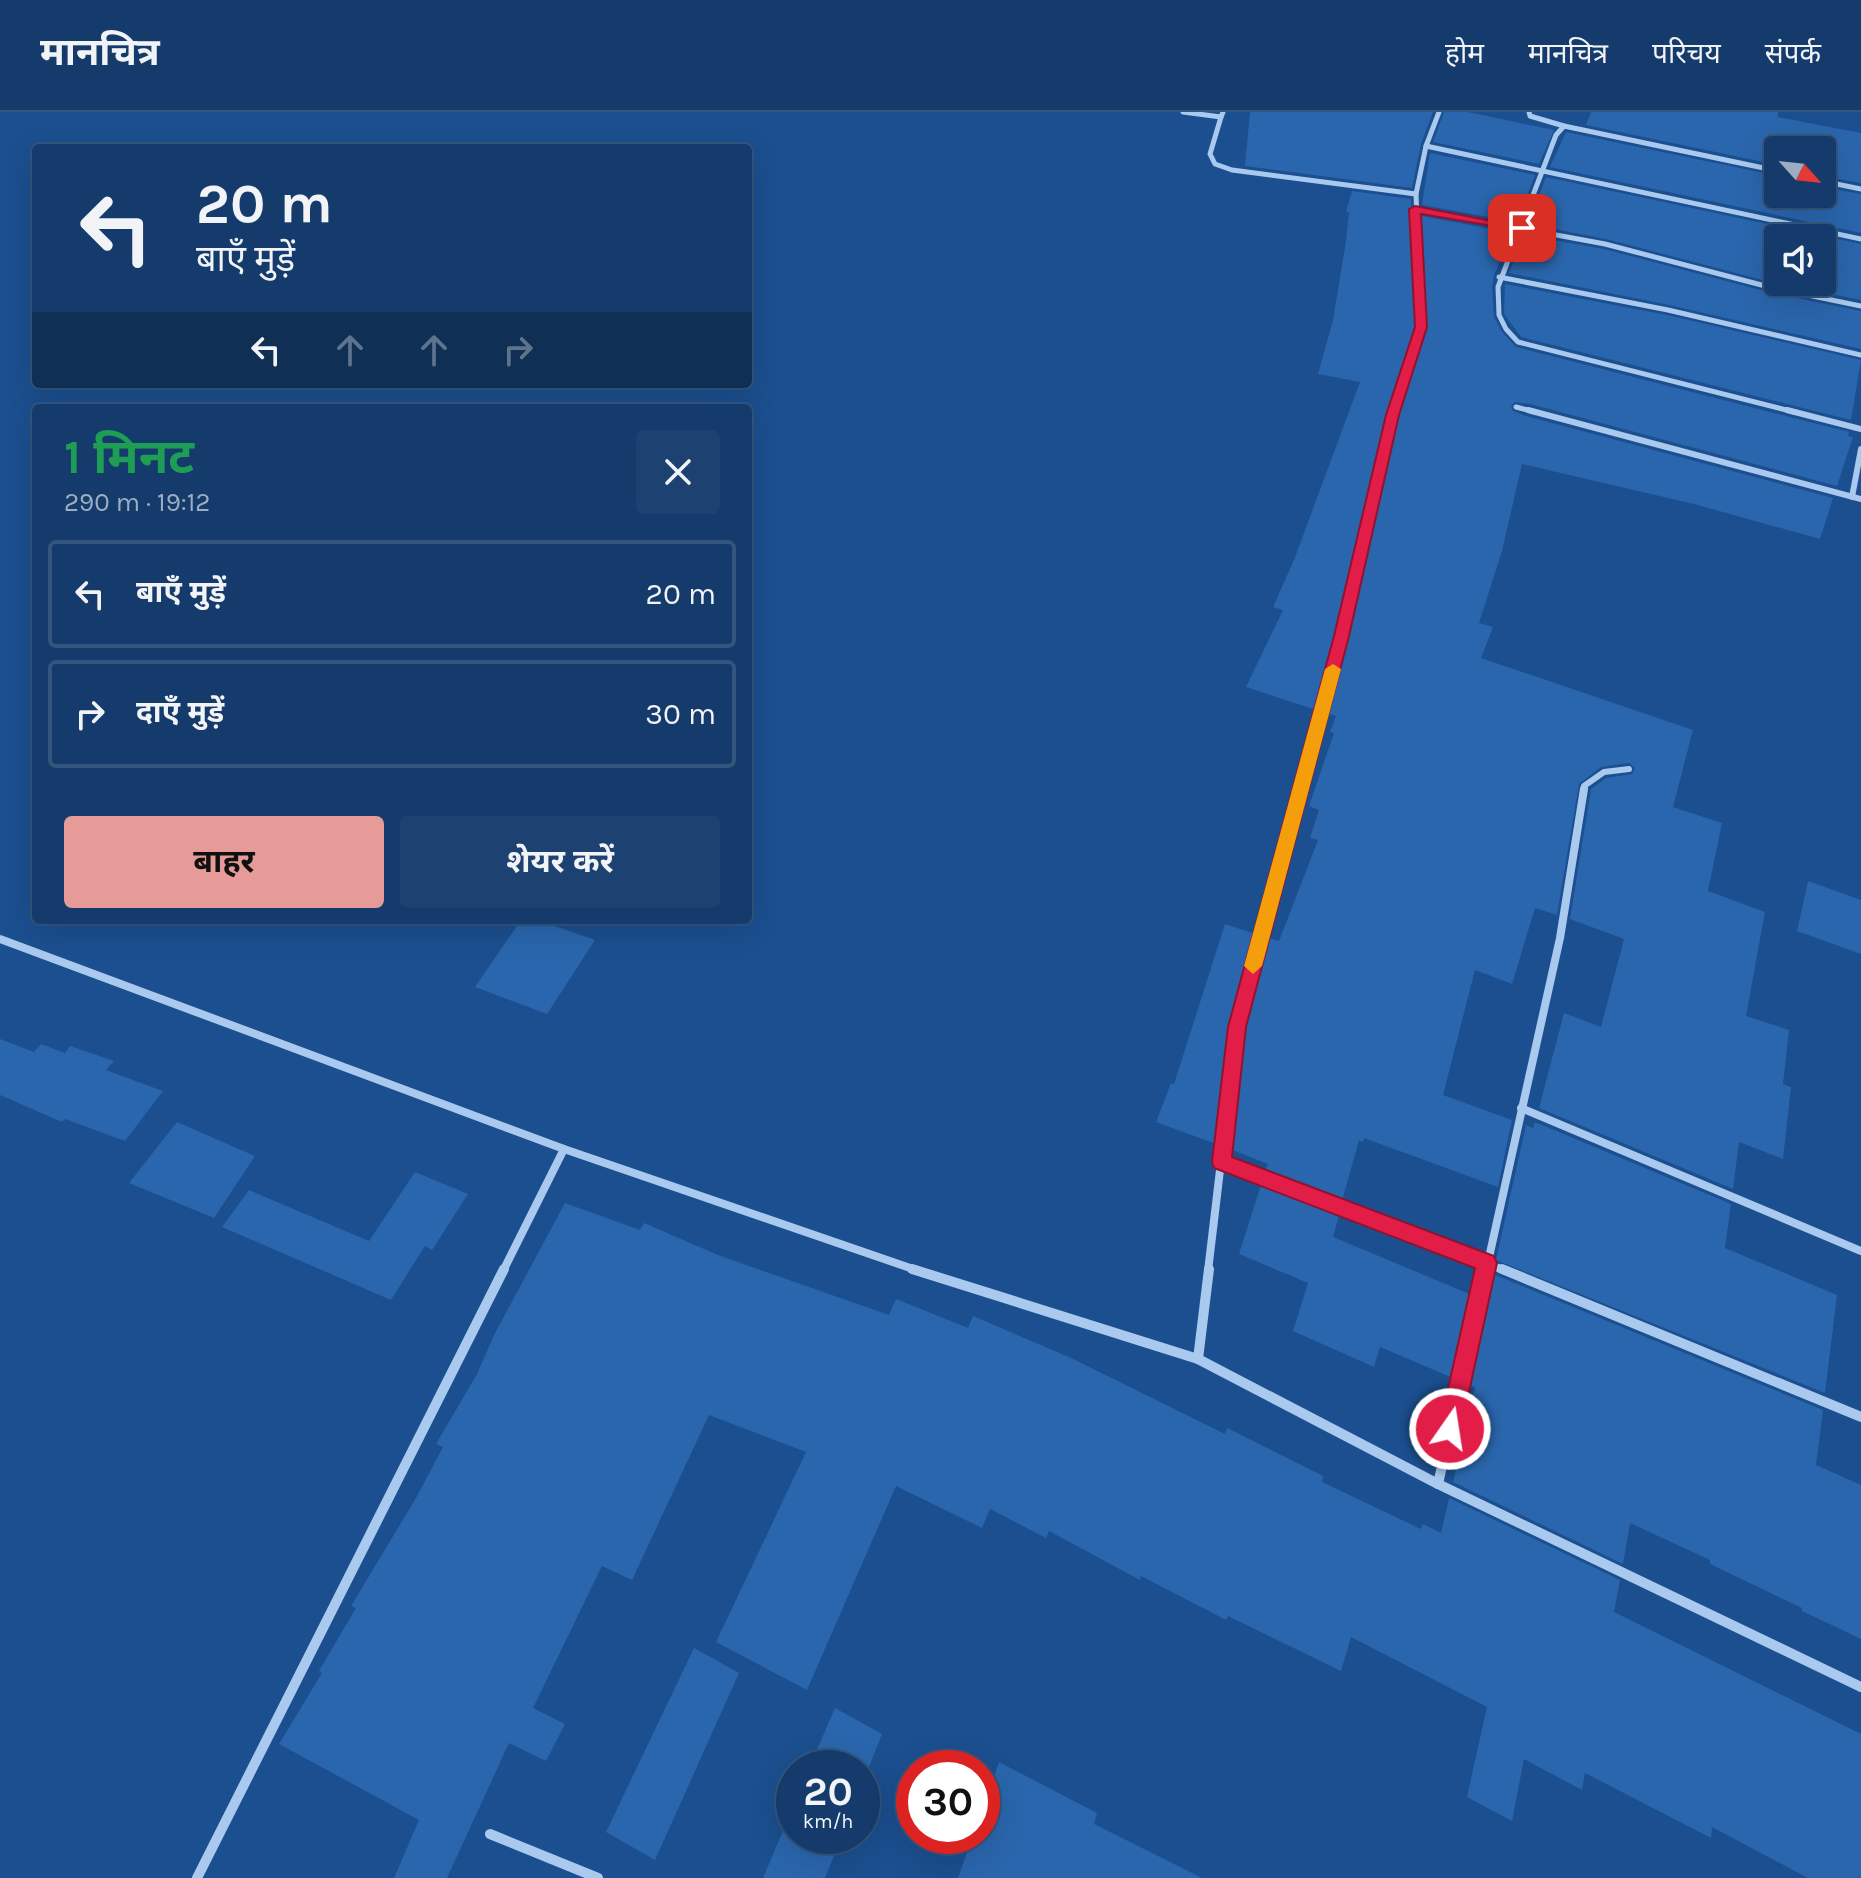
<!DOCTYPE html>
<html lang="hi">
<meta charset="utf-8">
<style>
:root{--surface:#143b6b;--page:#1d4271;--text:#f1f3f6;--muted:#9dadc1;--line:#33557e;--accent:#e69b98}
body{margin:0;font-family:Karla,"Noto Sans Devanagari",sans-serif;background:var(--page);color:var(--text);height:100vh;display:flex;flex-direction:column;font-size:30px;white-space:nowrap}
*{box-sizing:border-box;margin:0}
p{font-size:26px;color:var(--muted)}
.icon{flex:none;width:44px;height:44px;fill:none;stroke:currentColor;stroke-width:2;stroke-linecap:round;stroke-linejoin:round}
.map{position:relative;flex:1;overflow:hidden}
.drawer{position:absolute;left:32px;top:292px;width:720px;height:520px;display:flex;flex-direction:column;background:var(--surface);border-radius:8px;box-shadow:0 8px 32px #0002,0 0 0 2px var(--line)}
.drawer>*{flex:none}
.top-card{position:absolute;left:32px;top:32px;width:720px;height:244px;border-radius:8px;box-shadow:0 8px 32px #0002,0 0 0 2px var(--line);background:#143b6b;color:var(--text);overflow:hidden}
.needle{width:52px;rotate:117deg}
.fabs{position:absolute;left:1764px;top:24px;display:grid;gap:16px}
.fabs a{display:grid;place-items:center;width:72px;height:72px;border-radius:8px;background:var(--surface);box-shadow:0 8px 32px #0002,0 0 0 2px var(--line);font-size:40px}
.speed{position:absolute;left:776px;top:1638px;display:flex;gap:16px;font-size:40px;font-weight:700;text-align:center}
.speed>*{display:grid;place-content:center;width:104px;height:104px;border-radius:50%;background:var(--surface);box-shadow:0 8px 32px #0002,0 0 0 2px var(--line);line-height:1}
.speed small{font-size:20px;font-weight:400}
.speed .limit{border:12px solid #d22;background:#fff;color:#111}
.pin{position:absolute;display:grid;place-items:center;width:68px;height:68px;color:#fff;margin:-34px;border-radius:16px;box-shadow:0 4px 12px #0006}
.me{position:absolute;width:88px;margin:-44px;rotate:13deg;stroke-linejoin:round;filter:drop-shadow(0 0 6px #0008)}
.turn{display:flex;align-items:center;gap:28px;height:168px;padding:0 32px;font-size:36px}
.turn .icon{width:104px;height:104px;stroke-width:2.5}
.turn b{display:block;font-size:56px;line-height:68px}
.lanes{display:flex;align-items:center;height:76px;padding:0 32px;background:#0003;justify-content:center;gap:40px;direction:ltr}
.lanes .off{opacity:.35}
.round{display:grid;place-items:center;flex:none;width:84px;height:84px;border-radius:8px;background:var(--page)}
.overview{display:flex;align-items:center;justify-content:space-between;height:136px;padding:0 32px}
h1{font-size:48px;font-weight:700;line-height:60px;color:#1e9e55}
.button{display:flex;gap:16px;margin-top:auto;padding:16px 32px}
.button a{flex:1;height:92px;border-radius:8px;background:var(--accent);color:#111;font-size:32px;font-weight:700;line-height:92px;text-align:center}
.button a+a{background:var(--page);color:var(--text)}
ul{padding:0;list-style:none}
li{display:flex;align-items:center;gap:24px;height:108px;margin:0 16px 12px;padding:0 16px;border:4px solid var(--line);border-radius:8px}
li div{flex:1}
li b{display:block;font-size:30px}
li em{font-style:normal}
header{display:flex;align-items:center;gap:48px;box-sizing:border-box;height:112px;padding:0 40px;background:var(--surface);border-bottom:2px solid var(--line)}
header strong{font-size:38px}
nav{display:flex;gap:44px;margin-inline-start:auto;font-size:28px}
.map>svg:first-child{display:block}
.building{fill:#2a66ad;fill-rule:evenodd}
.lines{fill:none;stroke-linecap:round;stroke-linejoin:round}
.street-far3{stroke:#a9c9ee;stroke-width:5}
.street-far2{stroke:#a9c9ee;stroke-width:6}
.street-far1{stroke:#a9c9ee;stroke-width:8}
.street{stroke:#a9c9ee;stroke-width:10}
.route{fill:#e11d48;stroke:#92132f;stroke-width:2}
.slow{fill:#f59e0b}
</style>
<header>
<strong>मानचित्र</strong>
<nav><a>होम</a><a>मानचित्र</a><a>परिचय</a><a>संपर्क</a></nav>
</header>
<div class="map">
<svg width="1861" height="1766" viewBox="0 0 1861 1766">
<rect width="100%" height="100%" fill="#1b4f8f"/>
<g class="building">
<path d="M1250 0H1433L1421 32 1412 76 1245 54Z"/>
<path d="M1444 0H1468L1554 18 1539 52 1433 30Z"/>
<path d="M1591 0H1778V5L1861 21V71L1822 64V38H1778V53L1586 13Z"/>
<path d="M1566 20 1778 64V82H1822V75L1861 82V121L1550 55Z"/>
<path d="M1430 41 1535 63 1517 110 1422 93Z"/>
<path d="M1546 65 1861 132V188L1774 171 1606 127 1528 112ZM1778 126H1822V170H1778Z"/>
<path d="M1352 79 1411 87 1415 214 1389 297 1316 598 1246 575 1283 498 1273 495 1294 448 1360 270 1318 262 1333 208 1346 129 1349 100H1346Z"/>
<path d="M1422 104 1513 121 1494 163 1492 175 1494 205 1502 220 1516 235 1849 320 1848 324 1853 325 1837 374 1530 292 1515 290 1511 294 1513 299 1526 304 1833 386 1820 427 1694 392 1522 352 1502 439 1479 511 1493 515 1481 546 1693 618 1673 695 1722 711 1708 779 1765 800 1746 904 1789 918 1783 972 1791 975 1783 1047 1739 1030 1733 1077 1539 996 1564 901 1601 915 1624 827 1570 807 1591 677 1606 666 1632 662 1635 656 1629 651 1601 655 1579 672 1557 803 1535 796 1512 872 1475 858 1443 983 1512 1008 1498 1075 1364 1026 1363 1030 1359 1028 1342 1089 1265 1059 1268 1052 1230 1037 1244 916 1268 826 1279 829 1318 728 1310 726 1319 698 1309 694 1334 621 1330 620 1336 604 1327 601 1401 297 1426 216Z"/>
<path d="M1524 123 1604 137 1772 181 1861 199V237L1669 193 1509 161Z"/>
<path d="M1505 172 1667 203 1861 248 1851 308 1521 225 1504 202Z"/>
<path d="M1808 769 1861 788V842L1797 819Z"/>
<path d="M521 808H537L595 828 547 902 475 875Z"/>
<path d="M1225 812 1255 822 1230 914 1216 1032 1156 1010 1171 971 1174 972Z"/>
<path d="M0 927 34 940 41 932 65 941 70 934 114 949 106 958 163 979 125 1029 65 1007 62 1010 0 983Z"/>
<path d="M177 1010 255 1044 214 1106 129 1071Z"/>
<path d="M1535 1010 1731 1092 1725 1136 1837 1183 1825 1281 1496 1148 1526 1013 1533 1016Z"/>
<path d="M415 1060 468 1082 432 1138 425 1134 391 1188 222 1115 249 1078 369 1129Z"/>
<path d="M1261 1073 1339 1103 1333 1125 1472 1183 1453 1266 1380 1235 1374 1255 1293 1219 1308 1171 1239 1142Z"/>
<path d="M565 1091 640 1118 644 1111 718 1143 889 1203 896 1187 968 1216 973 1204 1071 1246 1225 1322 1227 1316 1323 1364 1322 1370 1421 1417 1423 1412 1441 1421 1449 1386 1620 1468 1614 1500 1861 1622V1766H1808L1712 1715 1711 1726 1585 1661 1582 1678 1524 1647 1512 1709 1467 1685 1487 1595 1351 1525 1341 1559 1228 1504 1226 1508 1141 1464 1140 1468 1049 1419 1046 1426 990 1397 982 1416 896 1374 807 1578 716 1530 806 1340 709 1303 632 1468 602 1454 533 1596 565 1612 546 1649 509 1631 447 1766H394L419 1708 279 1632 322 1561 319 1559 356 1496 351 1494 416 1386 443 1335 436 1332 477 1262 494 1223Z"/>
<path d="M1493 1162 1823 1298 1816 1353 1861 1373V1527L1802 1499V1496L1710 1452V1448L1630 1411 1623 1452 1453 1370 1475 1275 1468 1273Z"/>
<path d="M694 1536 739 1561 655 1748 606 1720Z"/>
<path d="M835 1596 882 1622 862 1673V1656H809Z"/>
<path d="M999 1650 1097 1701 1094 1712 1202 1766H958L973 1724H982V1699Z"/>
<path d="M794 1693V1724H842L825 1766H763Z"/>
</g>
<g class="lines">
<g class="street-far3">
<path d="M1183 0 1221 5 1223 0"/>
<path d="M1529 0 1530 4 1564 14"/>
<path d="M1221 5 1210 42 1215 52 1232 58 1416 82"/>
<path d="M1426 34 1861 127"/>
<path d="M1778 59 1564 14 1556 23 1498 175 1499 203 1506 217 1518 230 1794 300"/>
<path d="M1822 69 1861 77"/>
<path d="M1415 97 1605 132 1773 176 1861 194"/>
<path d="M1499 165 1668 198 1861 243"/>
<path d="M1516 295 1535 300"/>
<path d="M1394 300 1421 215 1416 82 1426 34 1439 0"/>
</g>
<g class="street-far2">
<path d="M1528 298 1861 387"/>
<path d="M1787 298 1861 317"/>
<path d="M1852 385 1861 337"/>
<path d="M1300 679 1342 524 1395 298"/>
<path d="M1583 679 1584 674 1604 660 1629 657"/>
</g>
<g class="street-far1">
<path d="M0 827 564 1037 919 1159"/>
<path d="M1521 996 1861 1139"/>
<path d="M1221 1050 1506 1159"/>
<path d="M503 1159 564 1037"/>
<path d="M1208 1159 1237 915 1301 677"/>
<path d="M1486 1159 1560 826 1584 677"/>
</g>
<g class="street">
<path d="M912 1157 1198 1247"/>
<path d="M1209 1157 1198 1247 1438 1372 1861 1575"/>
<path d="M1502 1157 1861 1305"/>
<path d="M1438 1372 1486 1157"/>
<path d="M490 1722 598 1766"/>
<path d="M197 1766 504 1157"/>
</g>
</g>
<path class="route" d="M1415 94 1528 116 1522 119 1421 102 1427 215 1399 303 1349 524 1246 915 1232 1045 1494 1144 1497 1151 1461 1317 1458 1324 1450 1328 1442 1324 1439 1317 1475 1156 1214 1056 1212 1050 1228 915 1334 524 1386 303 1415 215 1409 97Z"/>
<path class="slow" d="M1333 552 1341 557 1262 854 1253 862 1244 854 1325 557Z"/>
</svg>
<div class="fabs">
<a><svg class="needle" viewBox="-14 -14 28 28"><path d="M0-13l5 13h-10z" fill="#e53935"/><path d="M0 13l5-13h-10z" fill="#9dadc1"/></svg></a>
<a><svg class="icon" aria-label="sound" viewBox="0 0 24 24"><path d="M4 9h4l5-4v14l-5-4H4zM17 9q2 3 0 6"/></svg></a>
</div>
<div class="speed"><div>20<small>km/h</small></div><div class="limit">30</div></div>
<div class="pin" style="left:1522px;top:116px;background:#d93025"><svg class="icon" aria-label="arrive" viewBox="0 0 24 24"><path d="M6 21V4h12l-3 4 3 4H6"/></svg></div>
<svg class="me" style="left:1450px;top:1317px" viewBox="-20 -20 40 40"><circle r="17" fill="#e11d48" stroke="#fff" stroke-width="3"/><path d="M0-11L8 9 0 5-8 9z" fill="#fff"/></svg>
<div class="top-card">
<div class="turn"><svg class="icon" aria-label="left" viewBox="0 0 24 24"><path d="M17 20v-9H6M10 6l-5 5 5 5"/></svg><div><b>20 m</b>बाएँ मुड़ें</div></div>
<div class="lanes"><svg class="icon" aria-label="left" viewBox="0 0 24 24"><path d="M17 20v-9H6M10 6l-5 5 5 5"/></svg><svg class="icon off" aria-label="ahead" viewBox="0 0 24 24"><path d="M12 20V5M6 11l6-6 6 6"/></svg><svg class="icon off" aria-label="ahead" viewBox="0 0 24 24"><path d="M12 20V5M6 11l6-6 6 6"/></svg><svg class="icon off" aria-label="right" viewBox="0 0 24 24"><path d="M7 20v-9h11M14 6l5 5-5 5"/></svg></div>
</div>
<section class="drawer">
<div class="overview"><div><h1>1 मिनट</h1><p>290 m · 19:12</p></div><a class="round"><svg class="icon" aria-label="close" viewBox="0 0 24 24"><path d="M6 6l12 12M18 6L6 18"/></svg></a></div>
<ul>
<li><svg class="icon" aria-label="left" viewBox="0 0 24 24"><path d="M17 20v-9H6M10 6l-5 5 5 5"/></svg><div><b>बाएँ मुड़ें</b></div><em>20 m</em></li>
<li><svg class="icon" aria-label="right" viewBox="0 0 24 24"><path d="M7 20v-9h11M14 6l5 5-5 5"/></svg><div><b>दाएँ मुड़ें</b></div><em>30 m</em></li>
</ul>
<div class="button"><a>बाहर</a><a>शेयर करें</a></div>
</section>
</div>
